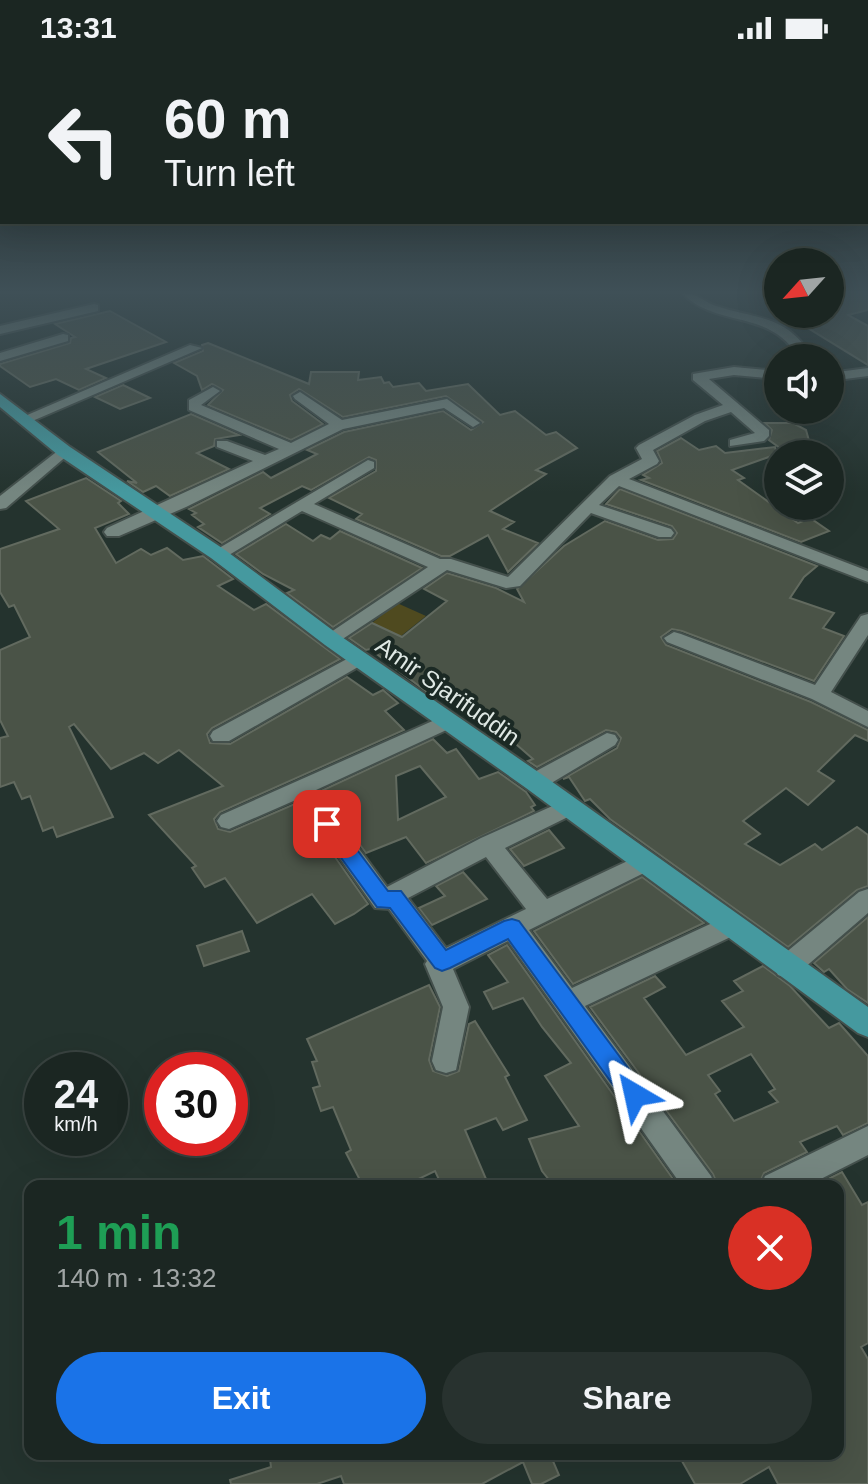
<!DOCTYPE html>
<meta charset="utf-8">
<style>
:root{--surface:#1b2622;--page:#28322f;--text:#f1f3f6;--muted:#a0a5a5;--line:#394340;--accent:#1a73e8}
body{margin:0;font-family:Helvetica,sans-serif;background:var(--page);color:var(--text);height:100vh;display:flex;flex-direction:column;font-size:30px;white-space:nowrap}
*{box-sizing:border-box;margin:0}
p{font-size:26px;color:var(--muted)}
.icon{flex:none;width:44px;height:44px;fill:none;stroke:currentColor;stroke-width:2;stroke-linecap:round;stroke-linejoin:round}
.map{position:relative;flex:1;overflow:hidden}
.sheet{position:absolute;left:24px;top:1124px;width:820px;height:280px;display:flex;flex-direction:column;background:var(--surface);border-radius:16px;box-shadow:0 8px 32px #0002,0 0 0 2px var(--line)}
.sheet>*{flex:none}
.banner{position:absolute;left:0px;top:0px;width:868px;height:168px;box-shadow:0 8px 32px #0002,0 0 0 2px var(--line);background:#1b2622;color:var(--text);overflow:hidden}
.needle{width:52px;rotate:243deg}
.fabs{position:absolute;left:764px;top:192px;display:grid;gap:16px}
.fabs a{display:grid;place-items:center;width:80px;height:80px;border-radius:50%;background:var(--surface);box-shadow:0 8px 32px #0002,0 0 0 2px var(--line);font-size:40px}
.speed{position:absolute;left:24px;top:996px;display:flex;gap:16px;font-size:40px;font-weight:700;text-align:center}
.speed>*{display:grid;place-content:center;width:104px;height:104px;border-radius:50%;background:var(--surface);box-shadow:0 8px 32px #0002,0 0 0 2px var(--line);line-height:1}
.speed small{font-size:20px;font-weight:400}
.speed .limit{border:12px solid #d22;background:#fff;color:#111}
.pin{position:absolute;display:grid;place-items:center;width:68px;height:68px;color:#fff;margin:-34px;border-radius:16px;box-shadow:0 4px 12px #0006}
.me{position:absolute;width:88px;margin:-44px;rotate:324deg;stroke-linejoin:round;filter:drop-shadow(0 0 6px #0008)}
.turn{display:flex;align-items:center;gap:28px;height:168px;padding:0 32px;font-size:36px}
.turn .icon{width:104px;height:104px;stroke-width:2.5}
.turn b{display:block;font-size:56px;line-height:68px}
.round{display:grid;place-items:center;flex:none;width:84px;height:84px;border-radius:42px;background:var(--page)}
.head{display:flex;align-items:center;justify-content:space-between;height:136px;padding:0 32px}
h1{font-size:48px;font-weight:600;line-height:60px;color:#1e9e55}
.primary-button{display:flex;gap:16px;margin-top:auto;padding:16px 32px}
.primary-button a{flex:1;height:92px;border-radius:48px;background:var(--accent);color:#fff;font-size:32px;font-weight:600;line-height:92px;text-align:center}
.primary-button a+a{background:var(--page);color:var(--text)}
.status{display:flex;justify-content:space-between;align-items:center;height:56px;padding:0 40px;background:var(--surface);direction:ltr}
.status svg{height:22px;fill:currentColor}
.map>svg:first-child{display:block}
.green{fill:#4f4a1f}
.building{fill:#4a5347;stroke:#626a5f;stroke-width:2;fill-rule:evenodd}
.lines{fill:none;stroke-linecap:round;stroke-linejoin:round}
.minor-casing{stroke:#44504c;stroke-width:4}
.major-casing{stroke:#44504c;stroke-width:4}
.minor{fill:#758680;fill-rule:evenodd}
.major{fill:#45999f;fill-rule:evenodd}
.route{fill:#1a73e8;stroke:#114b97;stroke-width:2}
.labels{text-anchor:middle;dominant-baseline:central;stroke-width:8;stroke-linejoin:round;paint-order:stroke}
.street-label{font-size:24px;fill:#dfe8e4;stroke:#1b2924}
</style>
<div class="status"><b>13:31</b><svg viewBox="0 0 49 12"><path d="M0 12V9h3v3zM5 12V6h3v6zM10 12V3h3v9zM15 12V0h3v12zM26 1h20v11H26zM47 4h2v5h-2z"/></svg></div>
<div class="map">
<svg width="868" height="1428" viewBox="0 0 868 1428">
<rect width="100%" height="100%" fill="#24332e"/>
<path class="green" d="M397 547 426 560 401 580 372 567Z"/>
<g class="building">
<path d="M830 237H868V254L848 259 868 270V309L785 258H830Z"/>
<path d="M110 255 166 286 86 313 106 322 79 334 56 323 30 331 0 310V308L70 287 71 282 75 281 55 268Z"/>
<path d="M208 287 309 328 311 316H359L358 324 381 321 384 327 389 326 393 331 419 327 426 335 468 328 500 359 515 355 546 379 556 376 577 392 536 414 546 418 490 455 514 466 503 473 538 487 508 516 488 479 450 500H441L356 463 362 458 329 442 376 415V404L369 401 311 434 302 430 260 452 270 458 222 487 198 471 204 468 192 459 196 457 189 453 263 416 271 422 317 398 307 394 344 376 443 355 471 374 483 366 446 340 343 361 299 333 290 339 292 345 323 368 291 384 208 349 223 334 212 328 202 334 197 320 174 307 203 295 202 289Z"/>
<path d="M123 329 150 342 120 353 95 341Z"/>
<path d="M191 358 239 379 215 383 214 390 197 397 229 413 170 440 156 430 143 436 127 425 137 427 98 396Z"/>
<path d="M765 367H793L806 374 811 392 784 395 769 384 772 374Z"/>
<path d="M681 382 699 394 716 390 725 397 775 391 777 398 732 414 744 422 738 424 798 467 810 462 829 475 801 486 641 424 649 422 643 419 662 407 657 395Z"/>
<path d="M86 422 121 445 118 447 129 458 95 472 116 507 141 493 151 499 167 492 183 504 203 500 233 523 218 530 254 554 266 548 340 603 212 672 207 678 210 687 230 688 347 621 373 639 383 634 398 647 385 655 404 674 220 756 214 763 218 773 230 776 297 747 368 848 354 858 335 868 312 838 257 867 225 822 205 831 192 812 196 810 149 759 223 730 179 694 158 707 144 697 111 713 74 668 69 671 113 761 57 781 53 771 43 775 30 740 22 743 14 726 0 731V682L8 680 0 664V594L30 581 14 549 9 551 0 536V493L59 473 26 445Z"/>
<path d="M620 433 817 510 804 521 790 542 834 557 823 572 844 580 814 625 682 575 672 573 661 581 666 589 811 646 868 674V685L855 679 818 715 834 725 808 749 786 732 743 765 760 778 745 788 780 809 815 788 822 794 857 771 868 779V830L857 834 788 891 610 763 590 743 585 745 569 721 563 723 617 692 621 682 616 676 606 674 537 711 528 705 533 703 509 682 475 661 485 655 452 634 435 642 370 593 366 594 349 582 372 567 402 581 447 545 424 533 447 517 496 532 524 546 517 533 564 490 605 465 658 484 673 483 677 477 672 470 606 448Z"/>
<path d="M286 468 313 485 321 479 330 483 340 475 422 512 333 571 287 537 294 534 263 518 236 498Z"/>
<path d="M433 683 447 697 456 693 479 723 498 716 526 736 535 749 531 751 534 755 426 807 406 781 366 797 321 735ZM420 710 446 741 398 764 396 720Z"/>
<path d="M549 774 564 792 524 810 510 793Z"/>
<path d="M463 816 487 843 432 869 419 852 445 840 436 830Z"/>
<path d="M642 821 704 867 573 928 534 875Z"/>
<path d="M868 861V947L847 933 829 913 824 916 814 907Z"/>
<path d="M242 875 249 895 204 910 197 890Z"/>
<path d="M507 889 678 1130H554L542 1115 529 1083 579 1070 545 1020 571 1007 542 971 523 942 493 953 484 936 508 926 488 899Z"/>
<path d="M763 910 790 930 829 972 839 967 868 1000V1067L843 1079 837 1070 800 1086 807 1096 764 1117 758 1130H718L713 1118 590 951 655 920 665 931 644 942 686 999 744 971 722 945 743 935 734 925ZM751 998 775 1033 769 1036 778 1046 734 1065 715 1038 720 1035 708 1019Z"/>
<path d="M429 929 440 951 429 1004 433 1015 447 1020 459 1015 469 968 475 965 509 1019 505 1021 527 1064 503 1074 496 1062 465 1074 489 1130H442L435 1115 404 1130H363L346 1097 351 1094 333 1051 321 1055 313 1032 320 1030 312 1006 317 1005 307 983Z"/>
<path d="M842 1116 862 1149 868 1146V1287L861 1291 868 1303V1428H778L769 1411 740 1428H695L678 1398H838V1130H814Z"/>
<path d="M284 1398H550L559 1419 541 1428H532L523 1406 482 1428H344L341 1420 317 1428H231L230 1424 271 1411 270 1403Z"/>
</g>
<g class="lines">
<g class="minor-casing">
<g id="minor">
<path d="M682 237C698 237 702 245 716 250 759 264 786 258 813 302H799C770 252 717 273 682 237Z"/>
<path d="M94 248 98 249V255L0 278V270Z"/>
<path d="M63 278 68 279V285L0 305V297Z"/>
<path d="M190 289 202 292 30 366H20L18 363Z"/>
<path d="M734 311 778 315V323L734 319 709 323 769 374V380L764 385 730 390V384L755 377 731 356 705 365 653 394 659 405 657 408 629 423 868 515V526L619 430 599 449 671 473 674 477 671 481H659L591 457 520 530 506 532 447 514 332 590 322 584 325 580 428 511 302 455 224 502 218 503 209 498 368 404 374 406V412L314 448 440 503H451L508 521 610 420 642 403 636 392 639 389 695 359 723 349 693 324V318Z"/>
<path d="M868 312V320L830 325V317Z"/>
<path d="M213 331 220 335 201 349 291 387 329 368 295 343 293 340 300 336 342 364 447 343 480 367 473 371 444 352 343 373 186 451 119 480H107L104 476 107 472 253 405 217 391V385H227L265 399 279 393 189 354V344Z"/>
<path d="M64 390 72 395 69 398 6 452 0 453V440Z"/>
<path d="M868 558V579L831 636 868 655V671L812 643 667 586 664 582 674 576 681 578 815 629 861 560Z"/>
<path d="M358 597 365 599 368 603 365 607 229 685H213L210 680 213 675Z"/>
<path d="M446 659 453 661 457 666 453 671 316 734 387 831 481 782 568 743 576 745 579 751 576 757 505 792 547 843 636 801 644 798 652 801 656 807 652 813 529 874 572 932 721 863 730 860 739 863 743 870 739 877 585 950 711 1120 715 1130H682L508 885 453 913 469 951 456 1014 446 1017 436 1014 432 1005 443 951 425 908 427 905 389 853 375 852 298 743 229 773 221 771 217 765 221 759ZM486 801 526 853 446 892 408 842Z"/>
<path d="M607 677 615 679 618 684 615 689 543 732H527L524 726 527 720Z"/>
<path d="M868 833V857L796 919 787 922 778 919 774 911 778 903 859 836Z"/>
<path d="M868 1070V1099L807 1130H761L765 1120Z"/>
</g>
</g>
<g class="major-casing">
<path id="major" d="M0 338 70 391 225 494 339 579 544 720 868 951V981L858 977 526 732 325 589 211 502 58 399 0 351Z"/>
</g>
<use href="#minor" class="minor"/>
<use href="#major" class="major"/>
</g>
<linearGradient id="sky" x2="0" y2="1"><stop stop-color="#141c19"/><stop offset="0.54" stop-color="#3f5057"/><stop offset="1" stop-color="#3f5057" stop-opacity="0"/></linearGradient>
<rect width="868" height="437" fill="url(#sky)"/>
<path class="route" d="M327 761 334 763 388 835H401L446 894 504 865 512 863 519 865 643 1032 647 1039 643 1047 635 1050 626 1047 508 883 450 912 442 915 435 912 390 852 377 851 320 773 318 768Z"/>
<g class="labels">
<g class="street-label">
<text transform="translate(448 635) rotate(35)">Amir Sjarifuddin</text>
</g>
</g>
</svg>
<div class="fabs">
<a><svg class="needle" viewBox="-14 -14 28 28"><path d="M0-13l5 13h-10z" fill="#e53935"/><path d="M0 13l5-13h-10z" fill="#a0a5a5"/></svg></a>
<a><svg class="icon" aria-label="sound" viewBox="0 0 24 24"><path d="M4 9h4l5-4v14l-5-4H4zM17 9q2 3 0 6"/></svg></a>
<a><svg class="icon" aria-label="layers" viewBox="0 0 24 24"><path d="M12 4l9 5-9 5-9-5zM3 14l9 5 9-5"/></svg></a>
</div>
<div class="speed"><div>24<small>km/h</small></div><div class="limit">30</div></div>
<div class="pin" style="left:327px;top:768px;background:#d93025"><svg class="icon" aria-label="arrive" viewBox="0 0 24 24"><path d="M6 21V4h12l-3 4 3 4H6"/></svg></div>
<svg class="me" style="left:635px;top:1039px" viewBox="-20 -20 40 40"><path d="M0-17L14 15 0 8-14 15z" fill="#1a73e8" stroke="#fff" stroke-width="4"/></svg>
<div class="banner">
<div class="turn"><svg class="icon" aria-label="left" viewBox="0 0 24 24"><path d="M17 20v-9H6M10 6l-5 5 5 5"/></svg><div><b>60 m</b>Turn left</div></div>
</div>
<section class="sheet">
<div class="head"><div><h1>1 min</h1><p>140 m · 13:32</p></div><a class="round" style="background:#d93025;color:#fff"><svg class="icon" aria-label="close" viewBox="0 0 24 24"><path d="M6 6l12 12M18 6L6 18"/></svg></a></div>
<div class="primary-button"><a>Exit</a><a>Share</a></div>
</section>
</div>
